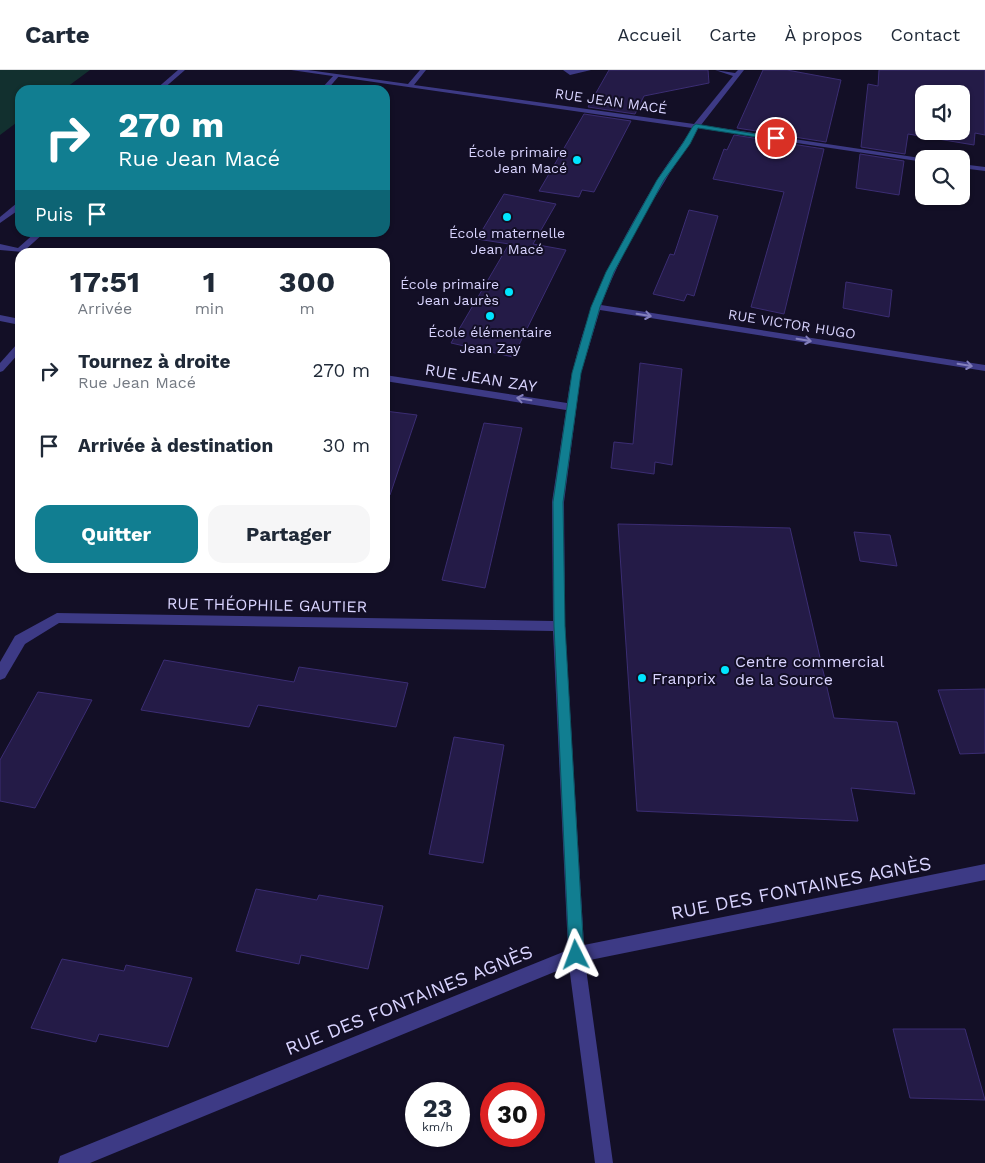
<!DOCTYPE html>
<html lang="fr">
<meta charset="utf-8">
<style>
:root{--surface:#fff;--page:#f6f6f7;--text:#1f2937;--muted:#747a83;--line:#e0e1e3;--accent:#117e91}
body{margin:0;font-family:"Work Sans",sans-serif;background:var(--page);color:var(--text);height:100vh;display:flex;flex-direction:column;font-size:19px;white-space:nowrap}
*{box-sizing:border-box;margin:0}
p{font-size:16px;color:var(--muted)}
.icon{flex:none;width:28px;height:28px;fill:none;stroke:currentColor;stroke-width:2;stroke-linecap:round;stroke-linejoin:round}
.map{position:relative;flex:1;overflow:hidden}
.side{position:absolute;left:15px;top:178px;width:375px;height:325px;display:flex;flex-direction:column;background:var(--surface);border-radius:15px;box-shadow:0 1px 4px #0004}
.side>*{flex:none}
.hud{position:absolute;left:15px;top:15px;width:375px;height:152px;border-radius:15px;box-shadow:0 1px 4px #0004;background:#117e91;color:#fff;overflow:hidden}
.controls{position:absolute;left:915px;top:15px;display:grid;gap:10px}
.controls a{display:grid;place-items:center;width:55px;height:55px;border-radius:10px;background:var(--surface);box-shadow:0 1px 4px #0004;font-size:25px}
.speed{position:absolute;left:405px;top:1012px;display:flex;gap:10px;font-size:25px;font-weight:700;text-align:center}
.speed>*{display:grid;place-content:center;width:65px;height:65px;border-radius:50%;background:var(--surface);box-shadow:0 1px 4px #0004;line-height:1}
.speed small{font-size:12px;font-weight:400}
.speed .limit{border:8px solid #d22;background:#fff;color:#111}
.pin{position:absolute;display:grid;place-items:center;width:42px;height:42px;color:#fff;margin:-21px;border:2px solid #fff;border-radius:50%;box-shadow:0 1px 5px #0007}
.me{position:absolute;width:55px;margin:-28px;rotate:357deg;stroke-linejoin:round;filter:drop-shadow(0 0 4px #0008)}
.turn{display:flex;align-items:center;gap:18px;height:105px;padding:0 20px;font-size:22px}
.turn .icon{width:65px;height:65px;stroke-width:2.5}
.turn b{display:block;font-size:35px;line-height:42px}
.then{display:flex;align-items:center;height:48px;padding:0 20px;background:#0003;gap:10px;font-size:19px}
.eta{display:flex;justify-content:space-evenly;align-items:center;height:85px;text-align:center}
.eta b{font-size:30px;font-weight:700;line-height:35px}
.cta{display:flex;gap:10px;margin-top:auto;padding:10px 20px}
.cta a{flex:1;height:58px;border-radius:15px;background:var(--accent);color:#fff;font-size:20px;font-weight:700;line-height:58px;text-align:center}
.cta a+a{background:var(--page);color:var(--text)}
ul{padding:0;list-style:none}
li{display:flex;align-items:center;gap:15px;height:75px;padding:0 20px}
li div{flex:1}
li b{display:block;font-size:19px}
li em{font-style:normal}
header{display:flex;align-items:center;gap:30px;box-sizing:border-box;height:70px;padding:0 25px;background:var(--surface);border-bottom:1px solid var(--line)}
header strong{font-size:24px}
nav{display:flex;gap:28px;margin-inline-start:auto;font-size:18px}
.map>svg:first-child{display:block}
.green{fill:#12302f}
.building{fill:#241b47;stroke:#3b2d73;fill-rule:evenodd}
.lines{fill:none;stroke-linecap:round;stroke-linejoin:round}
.lane{fill:#3d3a85;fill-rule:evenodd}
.street{fill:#3d3a85;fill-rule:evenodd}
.oneway{stroke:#837fbc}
.route{fill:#117e91;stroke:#0b525e}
.poi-dot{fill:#00e5ff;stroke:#130f26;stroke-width:2}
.labels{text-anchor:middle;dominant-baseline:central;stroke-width:4;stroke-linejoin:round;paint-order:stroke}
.far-street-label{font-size:14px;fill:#d9d4ff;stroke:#130f26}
.far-poi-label{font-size:14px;fill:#d9d4ff;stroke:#130f26;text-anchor:end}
.street-label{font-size:16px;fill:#d9d4ff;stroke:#130f26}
.poi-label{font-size:16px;fill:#d9d4ff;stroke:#130f26;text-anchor:start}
.near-street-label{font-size:19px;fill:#d9d4ff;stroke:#130f26}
</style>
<header>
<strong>Carte</strong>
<nav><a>Accueil</a><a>Carte</a><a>À propos</a><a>Contact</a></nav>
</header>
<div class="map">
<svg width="985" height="1093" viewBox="0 0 985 1093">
<rect width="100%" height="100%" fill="#130f26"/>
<path class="green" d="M0 0H90L63 20H20V50L0 65Z"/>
<g class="building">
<path d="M609 0H708L709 13 644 26 635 44 588 37Z"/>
<path d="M763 0H787L841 10 826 72 737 58Z"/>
<path d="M879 0H985V65L975 63 974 75 908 64 905 84 861 77 868 14 878 16ZM924 24H961V61H924Z"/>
<path d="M584 44 631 51 594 122 582 120 579 127 539 121Z"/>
<path d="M734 65 824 79 784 244 751 237 784 122 713 109 724 79 727 80Z"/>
<path d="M860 84 904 91 899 125 856 118Z"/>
<path d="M504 124 556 134 533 174 566 180 513 287 451 273 509 174 477 169Z"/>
<path d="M689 140 718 146 694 226 687 224 684 231 653 224 670 184 674 185Z"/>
<path d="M846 212 892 220 889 247 843 238Z"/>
<path d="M640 293 682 299 672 395 655 392 654 404 611 398 614 372 633 374Z"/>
<path d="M385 341 417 345 390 425 385 424Z"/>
<path d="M484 353 522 358 485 518 442 510Z"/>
<path d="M618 454 790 458 834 648 897 652 915 724 851 718 858 751 637 741Z"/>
<path d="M854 462 890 465 897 496 860 491Z"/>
<path d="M164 590 294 612 299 597 408 613 396 657 258 635 249 657 141 640Z"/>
<path d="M985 619V683L960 684 938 620Z"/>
<path d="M38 622 92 630 35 738 0 731V690Z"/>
<path d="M454 667 504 675 483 793 429 784Z"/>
<path d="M256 819 317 830 319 825 383 836 368 899 301 885 299 894 236 881Z"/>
<path d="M62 889 124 901 126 895 192 908 168 977 99 964 96 972 31 958Z"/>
<path d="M893 959H965L985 1030 910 1028Z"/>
</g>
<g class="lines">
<path class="lane" d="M334 5 339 6 327 20H320Z"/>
<g class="street">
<path d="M178 0H185L162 20H155Z"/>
<path d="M291 0H308L408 14 420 0H426L414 15 694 54 733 6 715 0 735 3 738 0H744L701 55 927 89H924V92L698 58C689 77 675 93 665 111 640 150 618 192 601 235L985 295V301L600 240 581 303 564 432 565 556 584 875 985 794V810L585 891 613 1093H595L569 896 90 1093H58L60 1086 568 880 553 561 59 553 25 574 5 608 0 610V592L15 566 57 543 553 551 552 432 566 340 385 311V305L567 333C579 249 614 183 656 112 667 93 681 77 692 58Z"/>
<path d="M563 0H591L570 5Z"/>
<path d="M961 94 985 97V101L961 98Z"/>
<path d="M17 133H20V139L0 153V147Z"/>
<path d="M36 162H45L23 182 0 180V174L18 178Z"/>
<path d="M0 245 20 249V255L0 251Z"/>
<path d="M20 273V282L3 301 0 302V293L17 274Z"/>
</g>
</g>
<defs><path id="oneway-shaft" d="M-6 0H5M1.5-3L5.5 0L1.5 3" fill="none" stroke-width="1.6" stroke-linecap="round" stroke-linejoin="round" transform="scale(1.25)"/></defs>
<g class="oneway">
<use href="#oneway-shaft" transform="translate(644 245) rotate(9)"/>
<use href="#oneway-shaft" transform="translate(804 270) rotate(9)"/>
<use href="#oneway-shaft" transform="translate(965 295) rotate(9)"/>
<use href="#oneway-shaft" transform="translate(524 329) rotate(-171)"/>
</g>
<path class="route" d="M696 54 779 68 776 70 698 58 690 74 664 110 614 202 600 237 581 303 563 432 565 556 584 885 582 890 576 892 571 890 569 885 554 556 553 432 572 303 591 237 606 202 657 110 683 73 693 56Z"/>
<g class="poi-dot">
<circle cx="577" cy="90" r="5"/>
<circle cx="507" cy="147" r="5"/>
<circle cx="509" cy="222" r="5"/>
<circle cx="490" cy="246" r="5"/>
<circle cx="725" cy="600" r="5"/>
<circle cx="642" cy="608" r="5"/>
</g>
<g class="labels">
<g class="far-street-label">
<text transform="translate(611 31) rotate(8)">RUE JEAN MACÉ</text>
<text transform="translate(792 254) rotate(9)">RUE VICTOR HUGO</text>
</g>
<g class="far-poi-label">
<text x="567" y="82">École primaire<tspan x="567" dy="16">Jean Macé</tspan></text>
<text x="507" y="163" text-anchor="middle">École maternelle<tspan x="507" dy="16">Jean Macé</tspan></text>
<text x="499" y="214">École primaire<tspan x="499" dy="16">Jean Jaurès</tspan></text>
<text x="490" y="262" text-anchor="middle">École élémentaire<tspan x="490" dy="16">Jean Zay</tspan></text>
</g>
<g class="street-label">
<text transform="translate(481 308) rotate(9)">RUE JEAN ZAY</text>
<text transform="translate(267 535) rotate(1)">RUE THÉOPHILE GAUTIER</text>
</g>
<g class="poi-label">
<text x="735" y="591">Centre commercial<tspan x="735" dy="18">de la Source</tspan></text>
<text x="652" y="608">Franprix</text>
</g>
<g class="near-street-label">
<text transform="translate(801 818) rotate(-11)">RUE DES FONTAINES AGNÈS</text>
<text transform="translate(409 930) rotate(-22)">RUE DES FONTAINES AGNÈS</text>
</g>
</g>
</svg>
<div class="controls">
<a><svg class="icon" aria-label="sound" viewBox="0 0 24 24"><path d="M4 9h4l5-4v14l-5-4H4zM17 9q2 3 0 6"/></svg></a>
<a><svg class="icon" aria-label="search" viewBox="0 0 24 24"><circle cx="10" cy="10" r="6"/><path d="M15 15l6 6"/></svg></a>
</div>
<div class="speed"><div>23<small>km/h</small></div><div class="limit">30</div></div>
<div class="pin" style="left:776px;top:68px;background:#d93025"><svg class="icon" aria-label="arrive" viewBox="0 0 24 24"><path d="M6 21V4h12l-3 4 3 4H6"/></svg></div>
<svg class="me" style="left:576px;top:885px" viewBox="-20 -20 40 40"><path d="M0-17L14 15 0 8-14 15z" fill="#117e91" stroke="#fff" stroke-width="4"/></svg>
<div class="hud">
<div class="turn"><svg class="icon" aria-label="right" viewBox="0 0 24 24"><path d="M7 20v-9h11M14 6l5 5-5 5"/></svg><div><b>270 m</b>Rue Jean Macé</div></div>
<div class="then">Puis<svg class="icon" aria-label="arrive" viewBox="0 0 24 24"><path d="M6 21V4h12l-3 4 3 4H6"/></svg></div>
</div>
<section class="side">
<div class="eta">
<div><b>17:51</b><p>Arrivée</p></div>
<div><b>1</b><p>min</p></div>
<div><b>300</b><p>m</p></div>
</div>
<ul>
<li><svg class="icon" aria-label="right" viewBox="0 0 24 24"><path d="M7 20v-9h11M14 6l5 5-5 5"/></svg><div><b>Tournez à droite</b><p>Rue Jean Macé</p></div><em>270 m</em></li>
<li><svg class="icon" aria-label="arrive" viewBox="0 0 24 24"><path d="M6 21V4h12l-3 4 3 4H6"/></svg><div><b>Arrivée à destination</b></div><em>30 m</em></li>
</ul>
<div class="cta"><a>Quitter</a><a>Partager</a></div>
</section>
</div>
